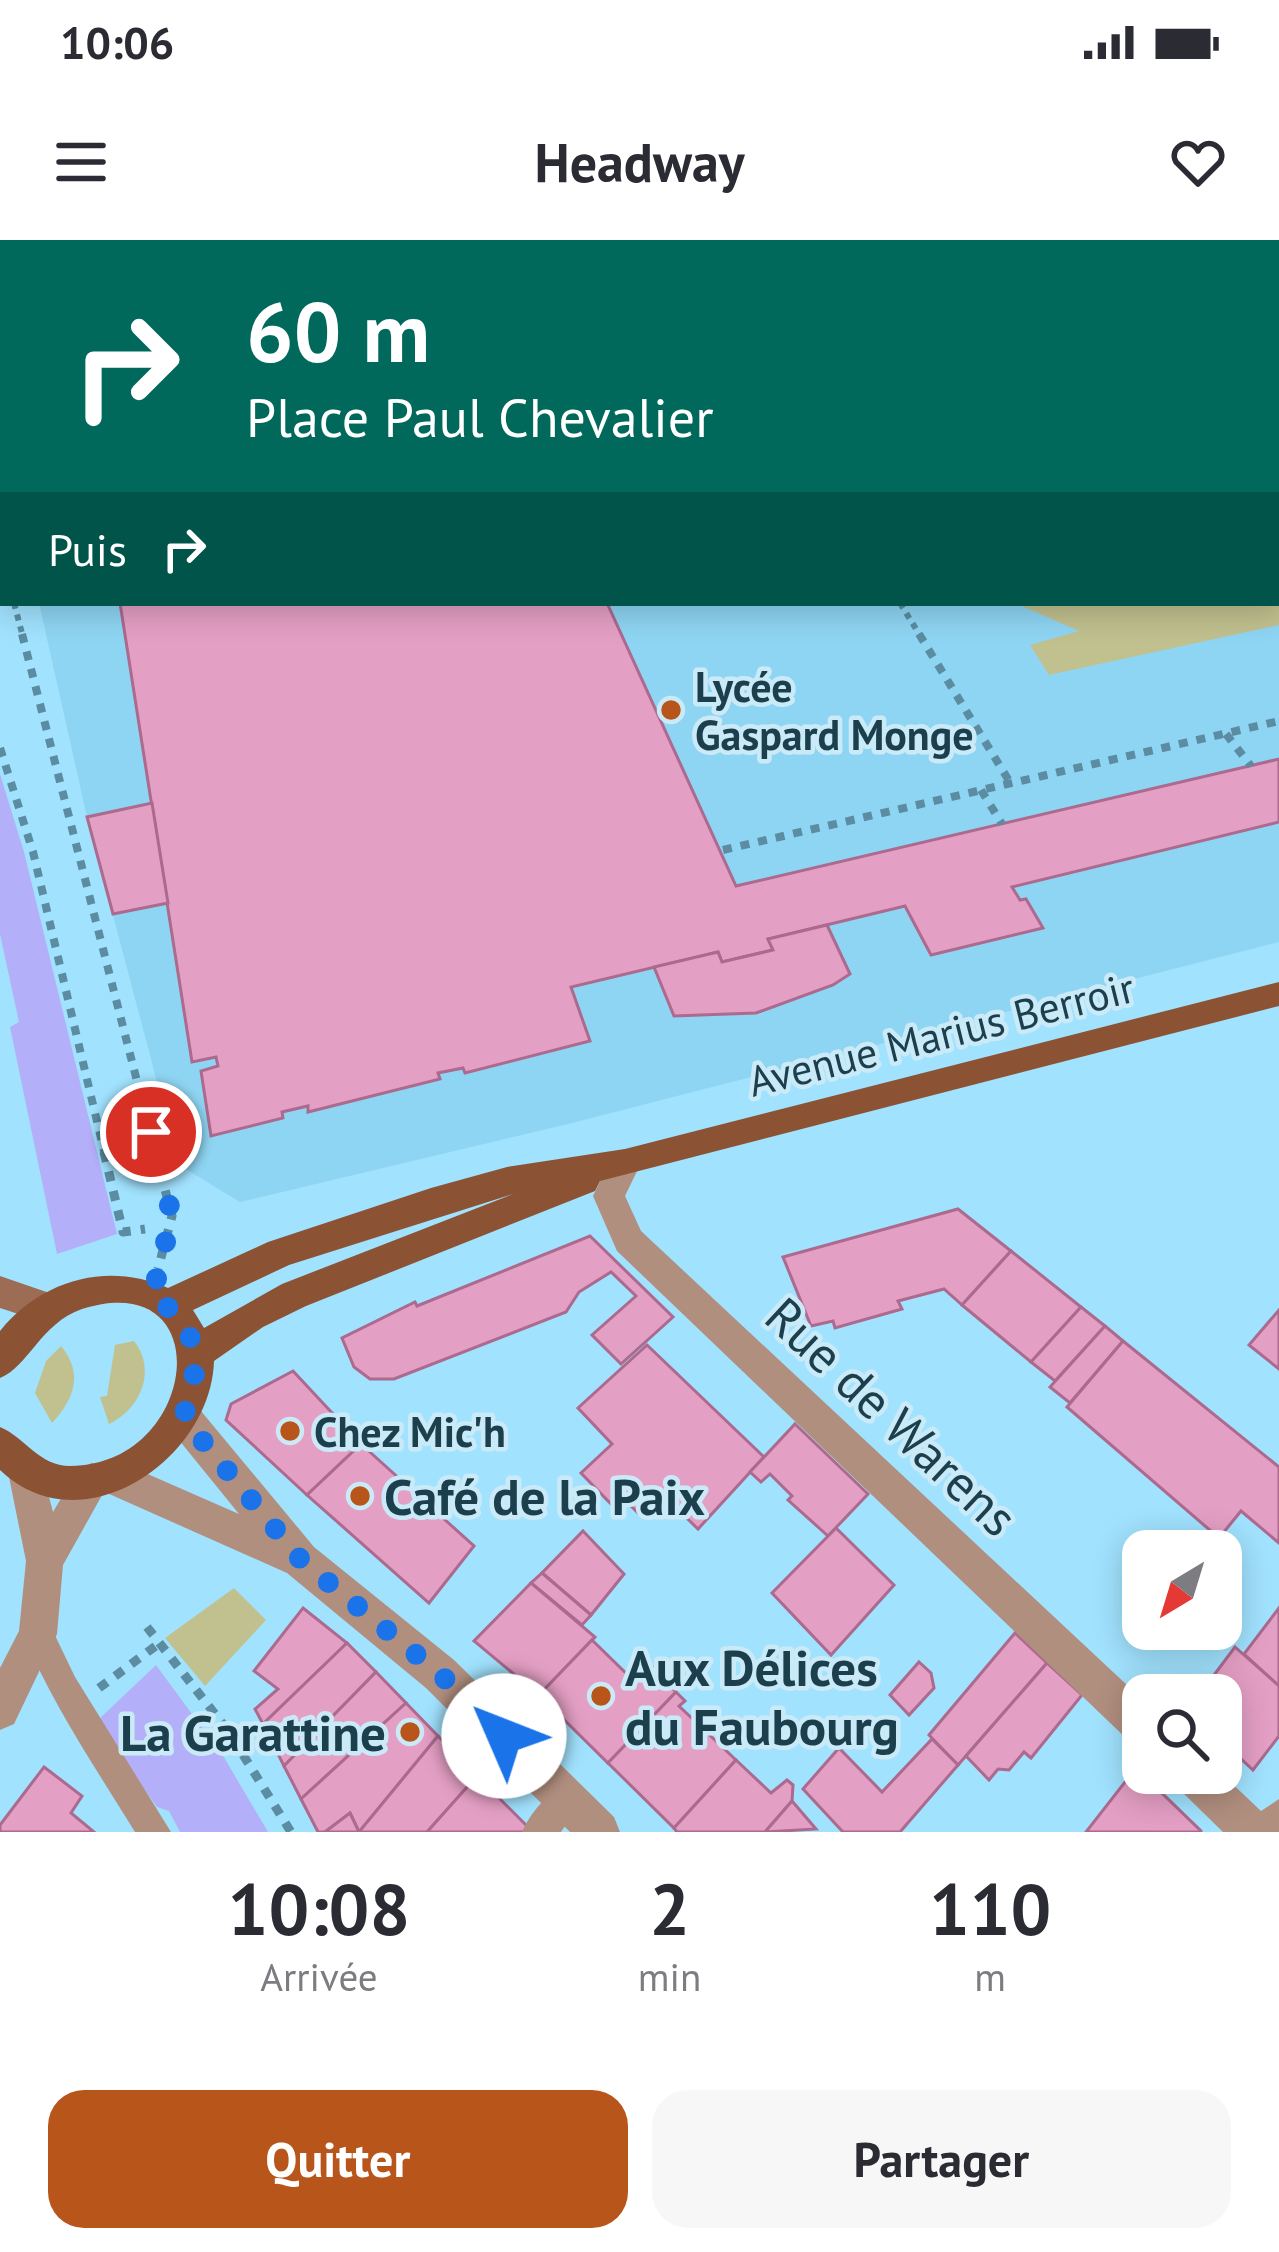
<!DOCTYPE html>
<html lang="fr">
<meta charset="utf-8">
<style>
:root{--surface:#fff;--page:#f7f7f7;--text:#2b2b33;--muted:#7c7c81;--accent:#b8551b}
body{margin:0;font-family:"PT Sans",sans-serif;background:var(--page);color:var(--text);height:100vh;display:flex;flex-direction:column;font-size:45px;white-space:nowrap}
*{box-sizing:border-box;margin:0}
p{font-size:39px;color:var(--muted)}
.icon{flex:none;width:66px;height:66px;fill:none;stroke:currentColor;stroke-width:2;stroke-linecap:round;stroke-linejoin:round}
.map{position:relative;height:1592px;overflow:hidden}
.sheet{display:flex;flex-direction:column;background:var(--surface);flex:1}
.sheet>*{flex:none}
.banner{position:absolute;left:0px;top:0px;width:1281px;height:366px;box-shadow:0 6px 30px #0003;background:#00695c;color:#fff;overflow:hidden}
.needle{width:78px;rotate:218deg}
.fabs{position:absolute;left:1122px;top:1290px;display:grid;gap:24px}
.fabs a{display:grid;place-items:center;width:120px;height:120px;border-radius:24px;background:var(--surface);box-shadow:0 6px 30px #0003;font-size:60px}
.pin{position:absolute;display:grid;place-items:center;width:102px;height:102px;color:#fff;margin:-51px;border:6px solid #fff;border-radius:50%;box-shadow:0 3px 12px #0007}
.me{position:absolute;width:132px;margin:-66px;rotate:314deg;stroke-linejoin:round;filter:drop-shadow(0 0 9px #0008)}
.turn{display:flex;align-items:center;gap:42px;height:252px;padding:0 48px;font-size:54px}
.turn .icon{width:156px;height:156px;stroke-width:2.5}
.turn b{display:block;font-size:84px;line-height:102px}
.then{display:flex;align-items:center;height:114px;padding:0 48px;background:#0003;gap:24px;font-size:45px}
.eta{display:flex;justify-content:space-evenly;align-items:center;height:204px;text-align:center}
.eta b{font-size:72px;font-weight:600;line-height:84px}
.primary-button{display:flex;gap:24px;margin-top:auto;padding:24px 48px}
.primary-button a{flex:1;height:138px;border-radius:36px;background:var(--accent);color:#fff;font-size:48px;font-weight:600;line-height:138px;text-align:center}
.primary-button a+a{background:var(--page);color:var(--text)}
.status{display:flex;justify-content:space-between;align-items:center;height:84px;padding:0 60px;background:var(--surface);direction:ltr}
.status svg{height:33px;fill:currentColor}
header{display:flex;justify-content:space-between;align-items:center;height:156px;padding:0 48px;background:var(--surface);font-size:54px;font-weight:600}
.map>svg:first-child{display:block}
.built{fill:#8ed5f3}
.green{fill:#c1c08f}
.water{fill:#b4aff9}
.building{fill:#e49fc4;stroke:#ab6a8e;stroke-width:3}
.lines{fill:none;stroke-linecap:round;stroke-linejoin:round}
.path-far2{stroke:#5b8ca1;stroke-width:6;stroke-dasharray:6 6;stroke-linecap:butt}
.path-far1{stroke:#5b8ca1;stroke-width:8;stroke-dasharray:9 9;stroke-linecap:butt}
.path{stroke:#5b8ca1;stroke-width:9;stroke-dasharray:10 10;stroke-linecap:butt}
.service{fill:#b18f7f;fill-rule:evenodd}
.pedestrian{fill:#b18f7f;fill-rule:evenodd}
.minor{fill:#b18f7f;fill-rule:evenodd}
.tertiary{fill:#b18f7f;fill-rule:evenodd}
.secondary{fill:#9c6c54;fill-rule:evenodd}
.primary{fill:#8c5234;fill-rule:evenodd}
.route{stroke:#1a73e8;stroke-width:21;stroke-dasharray:0 37.8}
.poi-dot{fill:#b8551b;stroke:#caeaf8;stroke-width:4.5}
.labels{text-anchor:middle;dominant-baseline:central;stroke-width:9;stroke-linejoin:round;paint-order:stroke}
.poi-label{font-size:42px;font-weight:bold;fill:#1c3f4d;stroke:#caeaf8;text-anchor:start}
.street-label{font-size:42px;fill:#1c3f4d;stroke:#caeaf8}
.near-street-label{font-size:51px;fill:#1c3f4d;stroke:#caeaf8}
.near-poi-label{font-size:51px;font-weight:bold;fill:#1c3f4d;stroke:#caeaf8;text-anchor:start}
</style>
<div class="status"><b>10:06</b><svg viewBox="0 0 49 12"><path d="M0 12V9h3v3zM5 12V6h3v6zM10 12V3h3v9zM15 12V0h3v12zM26 1h20v11H26zM47 4h2v5h-2z"/></svg></div>
<header><svg class="icon" aria-label="menu" viewBox="0 0 24 24"><path d="M4 6h16M4 12h16M4 18h16"/></svg>Headway<svg class="icon" aria-label="heart" viewBox="0 0 24 24"><path d="M12 20l-8-8c-3-5 5-10 8-4 3-6 11-1 8 4z"/></svg></header>
<div class="map">
<svg width="1279" height="1592" viewBox="0 0 1279 1592">
<rect width="100%" height="100%" fill="#a1e2fe"/>
<path class="built" d="M445 0H1279V702L568 884 240 962 179 925 87 577 39 363H1278V3H441Z"/>
<g class="green">
<path d="M0 0H532L3 3 0 113Z"/>
<path d="M1279 188V385L1049 435 1030 405 1079 391 1015 363H1278Z"/>
<path d="M134 1101C157 1130 141 1169 109 1184L100 1157 107 1156 115 1105Z"/>
<path d="M61 1106C84 1134 74 1159 52 1183L35 1153 46 1121Z"/>
<path d="M234 1348 266 1380 205 1446 165 1398Z"/>
</g>
<g class="water">
<path d="M0 534 24 612 117 994 57 1014 10 787 19 782 0 694Z"/>
<path d="M156 1425 225 1519 268 1592H180L169 1571 157 1567 96 1482Z"/>
</g>
<g class="building">
<path d="M120 363H607L736 646 1279 519V582L1012 647 1020 660 1026 659 1043 688 931 715 905 666 768 699 773 710 722 722 718 712 571 747 590 801 465 833 463 828 438 833 440 839 308 872V866L282 872 283 878 211 896 201 831 218 826 216 817 192 822Z"/>
<path d="M152 563 168 663 113 674 87 577Z"/>
<path d="M827 685 850 734 833 745 756 773 674 776 654 727 718 712 722 722 773 710 768 699Z"/>
<path d="M958 969 1011 1011 962 1065 944 1049 898 1061 902 1069 835 1088 833 1081 811 1086 783 1017Z"/>
<path d="M590 996 673 1077 621 1124 592 1095 636 1056 611 1032 579 1052 566 1072 394 1139H370L354 1127 342 1098 415 1062 417 1066Z"/>
<path d="M1011 1011 1081 1067 1031 1122 962 1065Z"/>
<path d="M1081 1067 1105 1086 1055 1141 1031 1122Z"/>
<path d="M1279 1070V1129L1249 1105Z"/>
<path d="M1105 1086 1123 1101 1070 1163 1050 1147Z"/>
<path d="M1123 1101 1279 1227V1303L1241 1271 1219 1298 1067 1167Z"/>
<path d="M647 1105 764 1217 698 1289 660 1252 638 1273 622 1257 613 1266 581 1233 612 1204 578 1168Z"/>
<path d="M293 1131 361 1204 307 1255 226 1180 231 1164Z"/>
<path d="M795 1184 868 1254 828 1296 788 1260 792 1256 770 1234 761 1242 750 1232Z"/>
<path d="M361 1204 474 1306 429 1363 307 1255Z"/>
<path d="M836 1288 894 1345 831 1415 772 1353Z"/>
<path d="M583 1291 624 1334 591 1375 542 1333Z"/>
<path d="M542 1333 591 1375 582 1385 531 1343Z"/>
<path d="M531 1343 595 1397 539 1455 474 1401Z"/>
<path d="M303 1368 347 1403 263 1484 255 1469 278 1449 254 1431Z"/>
<path d="M1279 1368V1446L1244 1414Z"/>
<path d="M1015 1393 1047 1423 958 1525 929 1495Z"/>
<path d="M592 1400 631 1438 647 1421 676 1452 608 1523 539 1455Z"/>
<path d="M347 1403 376 1432 284 1526 263 1484Z"/>
<path d="M1235 1407 1279 1446V1496L1253 1530 1221 1500V1455H1199Z"/>
<path d="M919 1422 931 1433 934 1448 909 1475 890 1455Z"/>
<path d="M1047 1423 1082 1455 1031 1518 1024 1512 1009 1530 998 1529 989 1540 966 1516Z"/>
<path d="M376 1432 406 1463 301 1559 284 1526Z"/>
<path d="M676 1452 685 1461 679 1466 736 1520 674 1588 608 1523Z"/>
<path d="M406 1463 438 1496 359 1592 350 1573 325 1592H318L301 1559Z"/>
<path d="M438 1496 477 1536 427 1592H359Z"/>
<path d="M932 1499 958 1525 900 1592H843L803 1549 839 1508 882 1552Z"/>
<path d="M736 1520 771 1553 787 1540 793 1545 792 1561 765 1592H677L674 1588Z"/>
<path d="M44 1527 82 1556 71 1573 94 1592H0V1585Z"/>
<path d="M1136 1528 1201 1591V1592H1086Z"/>
<path d="M477 1536 528 1587 523 1592H427Z"/>
<path d="M792 1561 816 1589 765 1592Z"/>
<path d="M350 1573 359 1592H325Z"/>
</g>
<g class="lines">
<g class="path-far2">
<path d="M283 3 293 0"/>
<path d="M0 35 3 39"/>
<path d="M0 278 3 274"/>
<path d="M14 363 23 397"/>
<path d="M900 363 921 397"/>
</g>
<g class="path-far1">
<path d="M22 394 156 915"/>
<path d="M919 394 1011 544"/>
<path d="M1226 494 1251 526"/>
<path d="M0 508 33 612 105 915"/>
<path d="M981 550 1002 584"/>
<path d="M723 610 1279 481"/>
</g>
<g class="path">
<path d="M104 912 123 992 145 989"/>
<path d="M155 912 172 976 158 1029"/>
<path d="M147 1387 229 1492 291 1592"/>
<path d="M99 1448 161 1402"/>
</g>
<g class="service">
<rect x="0" y="102" width="3" height="6"/>
<path d="M0 325 3 326V335L0 334Z"/>
</g>
<g class="pedestrian">
<path d="M38 1379 49 1383 75 1437 171 1592H135C95 1527 52 1464 23 1394L27 1383Z"/>
<path d="M568 1543 580 1547 584 1559 561 1592H522C530 1573 549 1551 568 1543Z"/>
</g>
<g class="minor">
<path d="M625 909 636 913 641 923 625 956 641 991 1143 1460V1507L1129 1501 617 1011 593 956 614 913Z"/>
<path d="M26 1214 39 1219 53 1272 79 1228 92 1223 105 1228 110 1241 63 1325 57 1394 14 1484 0 1490V1428L19 1391 26 1321 8 1232 13 1219Z"/>
<path d="M1171 1533H1221L1261 1571 1279 1559V1592H1223L1177 1547Z"/>
</g>
<path class="tertiary" d="M183 1160 196 1165 314 1307 454 1420 614 1577 620 1592H570L426 1448 287 1333 98 1249 93 1236 98 1223 111 1218 239 1274 170 1189 165 1177 170 1165Z"/>
<path class="secondary" d="M0 1036 61 1057 66 1068 61 1079 49 1084 0 1068Z"/>
<path class="primary" d="M1279 742V766L600 941 595 951 306 1066 263 1087 214 1121C211 1220 81 1308 0 1230V1187C26 1198 39 1226 70 1226 199 1226 221 1025 82 1069 41 1083 28 1127 0 1138V1091C41 1040 108 1021 168 1048L268 1002 431 948 507 927 625 909ZM513 954 282 1044 204 1088 193 1070 289 1025Z"/>
</g>
<g class="lines">
<path class="route" d="M151 892 172 976 152 1057C202 1084 202 1129 183 1177L301 1320 440 1434 504 1496"/>
</g>
<g class="poi-dot">
<circle cx="671" cy="470" r="12"/>
<circle cx="290" cy="1191" r="12"/>
<circle cx="360" cy="1256" r="12"/>
<circle cx="601" cy="1456" r="12"/>
<circle cx="410" cy="1492" r="12"/>
</g>
<g class="labels">
<g class="poi-label">
<text x="695" y="446">Lycée<tspan x="695" dy="48">Gaspard Monge</tspan></text>
<text x="314" y="1191">Chez Mic'h</text>
</g>
<g class="street-label">
<text transform="translate(941 794) rotate(-14)">Avenue Marius Berroir</text>
</g>
<g class="near-street-label">
<text transform="translate(892 1176) rotate(43)">Rue de Warens</text>
</g>
<g class="near-poi-label">
<text x="384" y="1256">Café de la Paix</text>
<text x="625" y="1427">Aux Délices<tspan x="625" dy="59">du Faubourg</tspan></text>
<text x="386" y="1492" text-anchor="end">La Garattine</text>
</g>
</g>
</svg>
<div class="fabs">
<a><svg class="needle" viewBox="-14 -14 28 28"><path d="M0-13l5 13h-10z" fill="#e53935"/><path d="M0 13l5-13h-10z" fill="#7c7c81"/></svg></a>
<a><svg class="icon" aria-label="search" viewBox="0 0 24 24"><circle cx="10" cy="10" r="6"/><path d="M15 15l6 6"/></svg></a>
</div>
<div class="pin" style="left:151px;top:892px;background:#d93025"><svg class="icon" aria-label="arrive" viewBox="0 0 24 24"><path d="M6 21V4h12l-3 4 3 4H6"/></svg></div>
<svg class="me" style="left:504px;top:1496px" viewBox="-20 -20 40 40"><circle r="19" fill="#fff"/><path d="M0-13L10 11 0 6-10 11z" fill="#1a73e8"/></svg>
<div class="banner">
<div class="turn"><svg class="icon" aria-label="right" viewBox="0 0 24 24"><path d="M7 20v-9h11M14 6l5 5-5 5"/></svg><div><b>60 m</b>Place Paul Chevalier</div></div>
<div class="then">Puis<svg class="icon" aria-label="right" viewBox="0 0 24 24"><path d="M7 20v-9h11M14 6l5 5-5 5"/></svg></div>
</div>
</div>
<section class="sheet">
<div class="eta">
<div><b>10:08</b><p>Arrivée</p></div>
<div><b>2</b><p>min</p></div>
<div><b>110</b><p>m</p></div>
</div>
<div class="primary-button"><a>Quitter</a><a>Partager</a></div>
</section>
